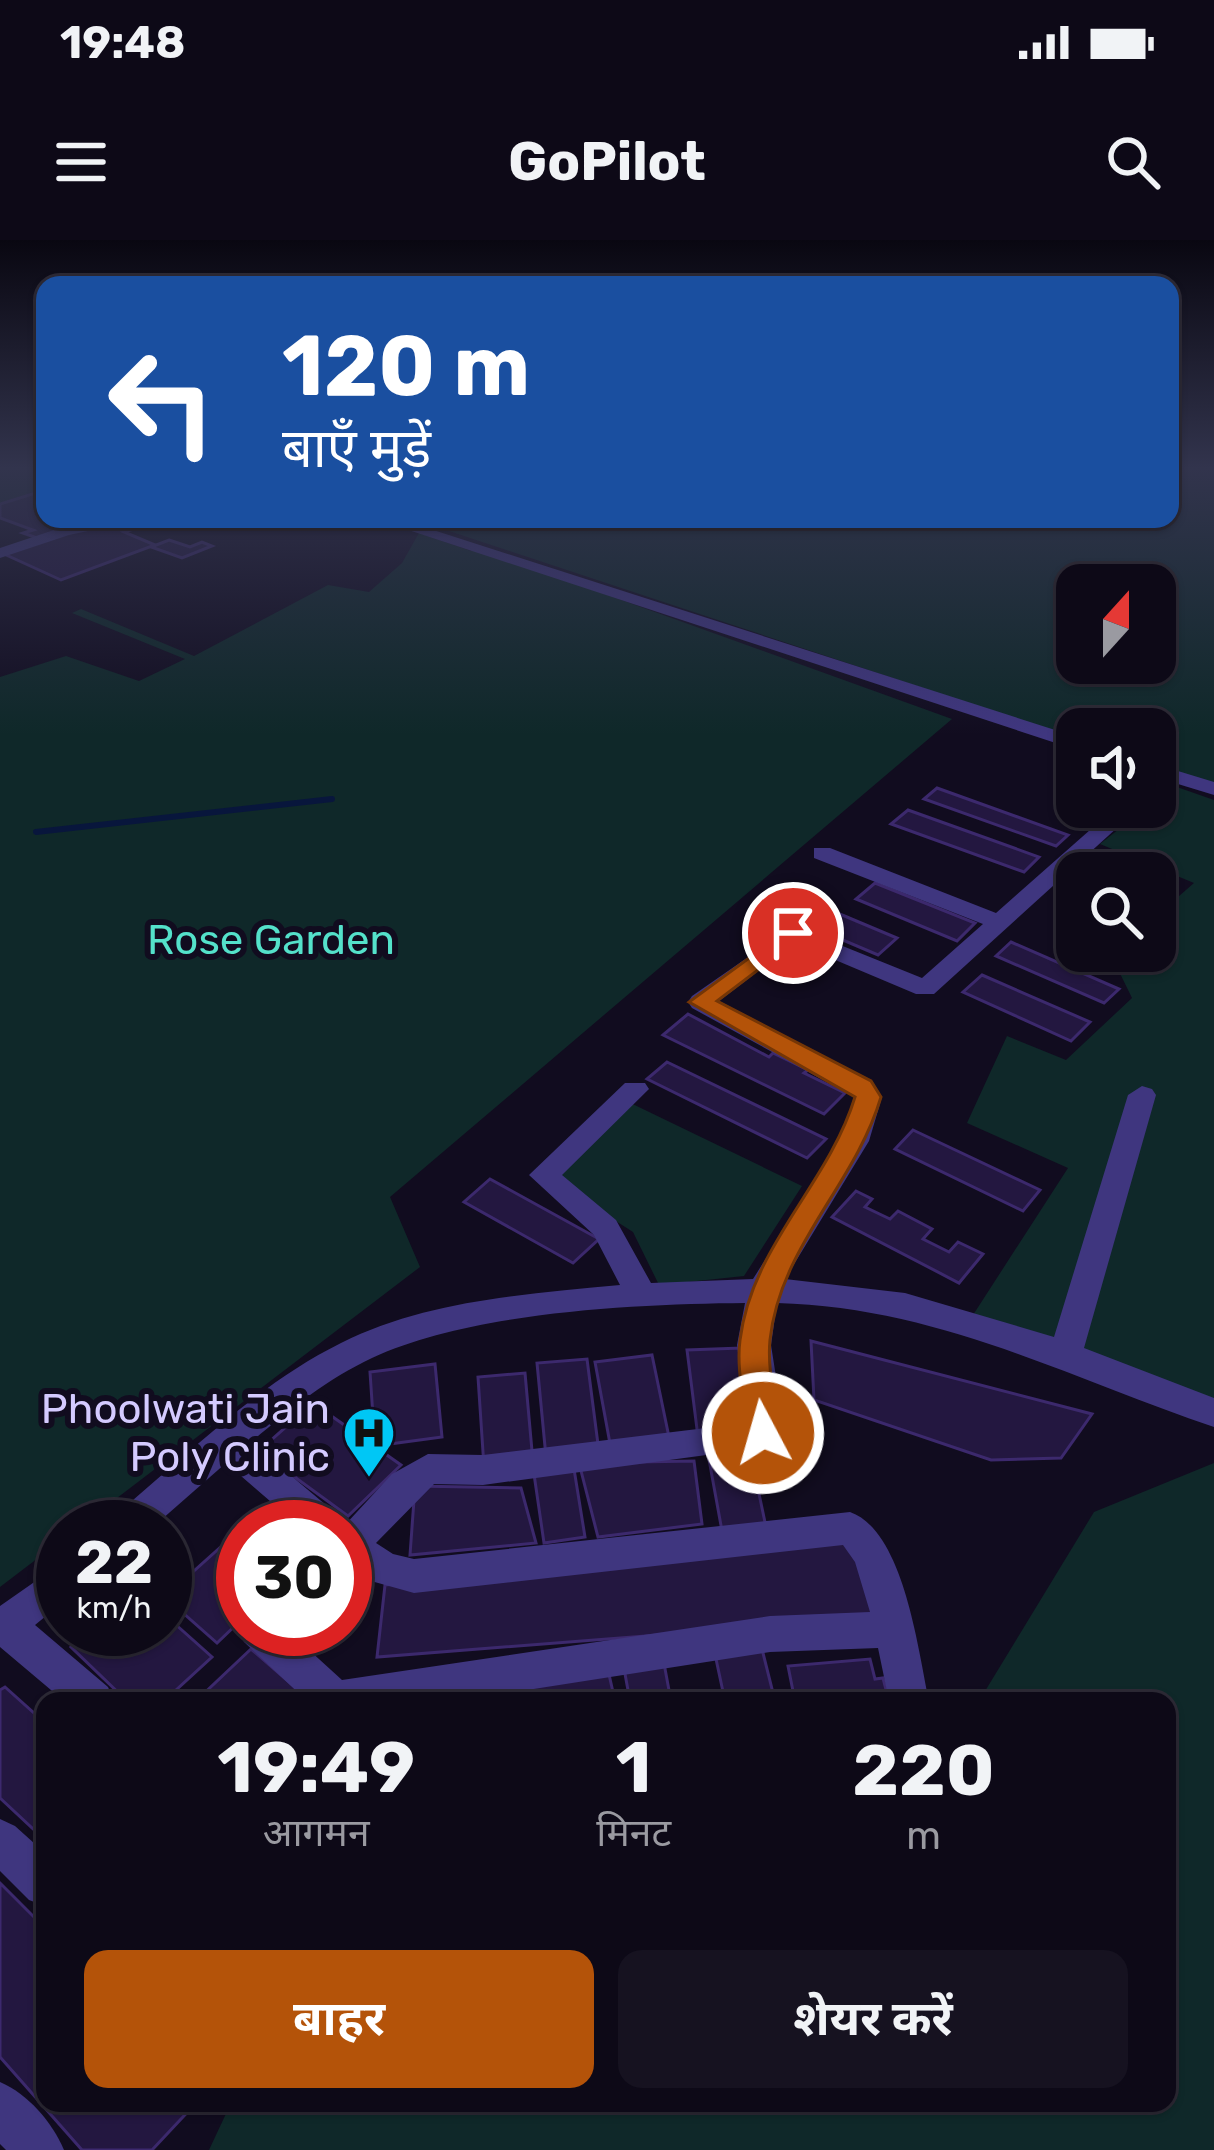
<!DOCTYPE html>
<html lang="hi">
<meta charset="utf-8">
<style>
:root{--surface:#0d0917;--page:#161220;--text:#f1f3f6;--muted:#9a9aa1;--line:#2d2a36;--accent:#b45309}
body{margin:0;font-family:Rubik,"Noto Sans Devanagari",sans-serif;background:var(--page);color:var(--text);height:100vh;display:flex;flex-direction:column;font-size:45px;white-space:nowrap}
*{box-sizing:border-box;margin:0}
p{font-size:39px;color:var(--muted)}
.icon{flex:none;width:66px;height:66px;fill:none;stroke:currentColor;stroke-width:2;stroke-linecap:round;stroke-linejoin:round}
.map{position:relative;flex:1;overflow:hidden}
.drawer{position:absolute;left:36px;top:1452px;width:1140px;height:420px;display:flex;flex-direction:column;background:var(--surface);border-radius:24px;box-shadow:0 3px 9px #0004,0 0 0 3px var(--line)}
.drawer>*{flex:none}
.hud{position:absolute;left:36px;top:36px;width:1143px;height:252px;border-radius:24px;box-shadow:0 3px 9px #0004,0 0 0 3px var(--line);background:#1a4fa0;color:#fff;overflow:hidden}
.needle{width:78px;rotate:21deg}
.tools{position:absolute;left:1056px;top:324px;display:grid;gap:24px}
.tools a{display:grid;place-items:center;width:120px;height:120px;border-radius:24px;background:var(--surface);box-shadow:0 3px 9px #0004,0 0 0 3px var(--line);font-size:60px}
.speed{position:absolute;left:36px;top:1260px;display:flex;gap:24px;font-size:60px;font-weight:700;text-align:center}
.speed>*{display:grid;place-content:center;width:156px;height:156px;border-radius:50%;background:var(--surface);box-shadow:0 3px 9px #0004,0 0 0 3px var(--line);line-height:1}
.speed small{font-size:30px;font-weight:400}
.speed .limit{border:18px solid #d22;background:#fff;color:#111}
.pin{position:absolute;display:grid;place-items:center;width:102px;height:102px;color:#fff;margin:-51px;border:6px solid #fff;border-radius:50%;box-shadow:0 3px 12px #0007}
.me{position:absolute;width:132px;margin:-66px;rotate:354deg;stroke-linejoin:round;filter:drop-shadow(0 0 9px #0008)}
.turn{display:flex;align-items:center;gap:42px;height:252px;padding:0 48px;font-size:54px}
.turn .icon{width:156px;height:156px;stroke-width:2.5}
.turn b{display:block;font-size:84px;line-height:102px}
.eta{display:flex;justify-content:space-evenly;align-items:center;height:204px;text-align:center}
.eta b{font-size:72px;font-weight:700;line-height:84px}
.action{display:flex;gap:24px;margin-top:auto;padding:24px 48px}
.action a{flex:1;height:138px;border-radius:24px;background:var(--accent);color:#fff;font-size:48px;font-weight:700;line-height:138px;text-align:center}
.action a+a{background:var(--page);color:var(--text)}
.status{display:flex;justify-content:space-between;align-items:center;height:84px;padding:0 60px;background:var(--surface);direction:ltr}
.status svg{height:33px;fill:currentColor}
header{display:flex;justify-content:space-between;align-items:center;height:156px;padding:0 48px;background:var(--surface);font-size:54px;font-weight:700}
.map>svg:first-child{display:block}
.green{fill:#0f2829;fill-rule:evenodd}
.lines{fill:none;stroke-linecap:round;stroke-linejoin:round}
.stream{stroke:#08163c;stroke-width:6}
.building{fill:#231740;stroke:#3c296d;stroke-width:3}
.street{fill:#3f367f;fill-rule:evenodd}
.route{fill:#b45309;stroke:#753606;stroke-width:3}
.labels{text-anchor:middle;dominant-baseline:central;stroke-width:12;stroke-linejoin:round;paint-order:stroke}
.park-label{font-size:42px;fill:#54e1ca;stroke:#110c1f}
.poi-label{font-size:42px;fill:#d4caff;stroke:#110c1f;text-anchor:end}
</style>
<div class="status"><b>19:48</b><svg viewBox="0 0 49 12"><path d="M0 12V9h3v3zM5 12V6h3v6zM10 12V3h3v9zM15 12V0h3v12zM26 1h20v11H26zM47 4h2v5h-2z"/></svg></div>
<header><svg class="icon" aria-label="menu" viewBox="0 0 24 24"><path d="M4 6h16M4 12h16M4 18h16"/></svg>GoPilot<svg class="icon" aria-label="search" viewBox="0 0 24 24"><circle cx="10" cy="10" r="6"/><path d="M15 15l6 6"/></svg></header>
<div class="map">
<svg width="1214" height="1910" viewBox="0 0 1214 1910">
<rect width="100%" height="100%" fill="#110c1f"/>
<g class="green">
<path d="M0 227H45V248L0 263Z"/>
<path d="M1170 227H1214V544L1155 525V489H1077V499L443 289 446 279H1170ZM1077 345H1155V423H1077Z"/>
<path d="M419 293 471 311 477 308 952 479 390 957 420 1027 79 1287H63V1299L0 1347V437L66 416 139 441 185 419 72 373 81 369 194 416 328 345 369 352 402 323Z"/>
<path d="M1174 546 1214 560V1160L973 1075 1068 928 967 883 1007 796 1066 820 1132 758 1110 713 1155 711V677L1194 643 1100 604 1147 567H1155V561Z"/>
<path d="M616 856 802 946 744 1036 659 1045 633 992 539 932Z"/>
<path d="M1214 1223V1910H209L231 1863H1167V1461H979L1094 1272Z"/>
</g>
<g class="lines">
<path class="stream" d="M36 592 332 559"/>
</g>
<g class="building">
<path d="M45 250V279L83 282 37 298 23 293 33 290 0 278V264Z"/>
<path d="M120 282 137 288 124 292 155 305 61 340 4 314 72 290Z"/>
<path d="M169 300 190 307 202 302 212 306 182 318 151 307Z"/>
<path d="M937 548 1068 595 1056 606 924 559Z"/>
<path d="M908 570 1039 617 1024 632 891 584Z"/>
<path d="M1138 621 1175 635 1155 654V633L1130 628Z"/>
<path d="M875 643 975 683 957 701 856 659Z"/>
<path d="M804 659 897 698 878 715 784 675Z"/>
<path d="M1011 702 1119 749 1104 763 996 716Z"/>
<path d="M982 735 1090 782 1071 801 963 752Z"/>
<path d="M688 774 769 817 773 813 808 830 804 833 845 853 824 874 663 795Z"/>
<path d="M667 822 826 899 807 918 647 839Z"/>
<path d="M913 890 1040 950 1023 971 895 909Z"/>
<path d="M490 939 599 999 573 1023 464 962Z"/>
<path d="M856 951 872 959 865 967 890 979 898 971 932 989 923 999 949 1012 958 1002 983 1014 959 1043 832 977Z"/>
<path d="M811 1101 1092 1174 1061 1218 991 1220 814 1160Z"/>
<path d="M741 1108 755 1195 698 1197 687 1110Z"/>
<path d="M652 1115 670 1202 611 1209 595 1122Z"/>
<path d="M587 1119 599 1212 546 1217 537 1123Z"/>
<path d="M435 1124 442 1197 375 1206 370 1132Z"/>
<path d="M525 1133 533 1222 484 1227 478 1137Z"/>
<path d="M313 1163 401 1225 348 1276 259 1211Z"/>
<path d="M750 1211 766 1287 722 1291 708 1214Z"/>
<path d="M694 1221 702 1284 598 1297 579 1223Z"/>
<path d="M574 1229 585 1297 544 1303 534 1234Z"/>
<path d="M415 1246 521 1248 536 1303 410 1315Z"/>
<path d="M243 1287V1378L217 1403 165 1357Z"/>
<path d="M852 1302 875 1378 377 1417 385 1345Z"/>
<path d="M165 1375 212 1417 164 1461H127L71 1407 92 1389H165Z"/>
<path d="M297 1389H336L319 1407Z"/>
<path d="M759 1397 775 1461H725L713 1405Z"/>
<path d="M251 1409 311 1461H196Z"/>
<path d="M663 1418 671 1461H630L623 1423Z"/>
<path d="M870 1419 875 1439 883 1438 889 1461H795L788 1426Z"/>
<path d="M608 1430 615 1461H516L515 1442Z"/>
<path d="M5 1447 45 1483V1600L0 1558V1450Z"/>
<path d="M0 1643 45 1688V1863H196L152 1910H82L0 1817Z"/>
</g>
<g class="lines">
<g class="street">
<path d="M109 279H145L69 295 0 318V308L60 288Z"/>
<path d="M375 279H399L1077 497V510Z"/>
<path d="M1155 524 1214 542V555L1155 537Z"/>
<path d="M1116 567H1140L934 754H916L795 703 719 761 872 841 882 857 869 901 785 1039 905 1053 1054 1097 1128 855 1142 846 1152 849 1156 855 1084 1108 1214 1158V1187C1067 1137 937 1067 777 1063L771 1105 782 1175 773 1206 483 1245 434 1244 376 1303 393 1314 414 1319 850 1272C904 1291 918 1410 929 1461H889L878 1408 770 1412 456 1461H307L244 1402 238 1389 243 1379V1389H286L342 1440 770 1376 870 1372 855 1322 843 1305 414 1353 371 1341 345 1324V1287H300L226 1223 153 1287H109L114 1276C187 1216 256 1145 341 1103 426 1060 527 1054 620 1045L594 995 529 935 625 843H645L649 849 562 935 616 980 651 1043 753 1039 840 901 854 857 692 768 688 762 692 756 793 686 922 738 983 684 814 618V608H830L996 673ZM745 1063 737 1105 747 1183 483 1215 428 1214 392 1234 344 1286 339 1276 251 1202C288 1171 327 1139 372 1118 470 1072 635 1064 745 1063Z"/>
<path d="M63 1322V1362L35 1385 108 1447 114 1461H64L0 1407V1366Z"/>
<path d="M0 1579 15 1586 45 1613V1666L29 1660 0 1631Z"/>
<path d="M0 1842C28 1854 52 1882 64 1910H6L0 1904Z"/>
</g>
</g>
<linearGradient id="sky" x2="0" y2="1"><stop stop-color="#090711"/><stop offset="0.46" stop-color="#32344d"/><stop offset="1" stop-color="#32344d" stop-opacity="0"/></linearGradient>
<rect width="1214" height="495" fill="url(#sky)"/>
<path class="route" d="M793 686 804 693 800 698 717 761 871 841 881 857C855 945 780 1006 770 1100 767 1130 776 1164 779 1193L774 1202 763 1206 752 1202 747 1193C745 1164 736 1129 740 1100 752 1005 828 945 855 857L689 762Z"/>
<defs>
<g id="hospital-pin" transform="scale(2.7)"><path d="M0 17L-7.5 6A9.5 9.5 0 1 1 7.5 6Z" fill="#00c7f5" stroke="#110c1f"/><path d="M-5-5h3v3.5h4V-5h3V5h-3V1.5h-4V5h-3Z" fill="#111"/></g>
</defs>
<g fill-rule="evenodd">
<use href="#hospital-pin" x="369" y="1193"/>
</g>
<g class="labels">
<g class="park-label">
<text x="271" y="700">Rose Garden</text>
</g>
<g class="poi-label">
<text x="330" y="1169">Phoolwati Jain<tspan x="330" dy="48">Poly Clinic</tspan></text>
</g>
</g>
</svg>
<div class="tools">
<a><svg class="needle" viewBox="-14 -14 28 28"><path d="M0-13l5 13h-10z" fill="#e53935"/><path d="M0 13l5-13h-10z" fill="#9a9aa1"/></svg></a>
<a><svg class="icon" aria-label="sound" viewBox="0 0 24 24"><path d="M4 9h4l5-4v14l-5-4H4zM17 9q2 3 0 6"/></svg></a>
<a><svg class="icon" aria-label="search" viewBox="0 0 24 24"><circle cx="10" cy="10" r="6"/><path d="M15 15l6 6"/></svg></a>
</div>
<div class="speed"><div>22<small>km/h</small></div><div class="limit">30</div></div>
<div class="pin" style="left:793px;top:693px;background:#d93025"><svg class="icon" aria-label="arrive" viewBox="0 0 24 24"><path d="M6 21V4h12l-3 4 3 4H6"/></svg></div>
<svg class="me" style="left:763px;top:1193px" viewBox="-20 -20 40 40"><circle r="17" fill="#b45309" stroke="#fff" stroke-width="3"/><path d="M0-11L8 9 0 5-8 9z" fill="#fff"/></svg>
<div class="hud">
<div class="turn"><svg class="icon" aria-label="left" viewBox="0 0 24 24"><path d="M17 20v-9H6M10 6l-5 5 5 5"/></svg><div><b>120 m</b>बाएँ मुड़ें</div></div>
</div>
<section class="drawer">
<div class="eta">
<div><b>19:49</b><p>आगमन</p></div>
<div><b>1</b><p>मिनट</p></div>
<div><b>220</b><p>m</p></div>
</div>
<div class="action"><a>बाहर</a><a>शेयर करें</a></div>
</section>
</div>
